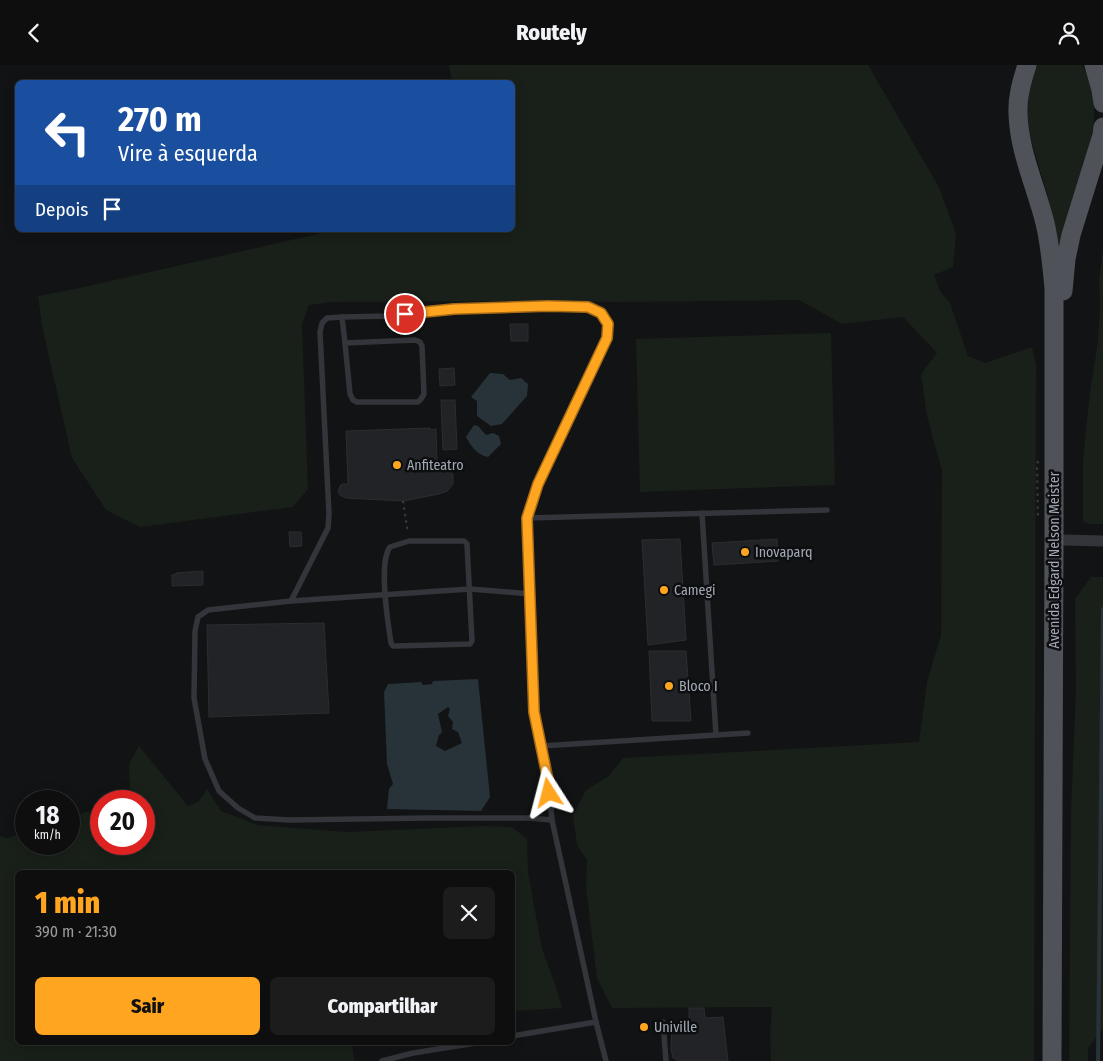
<!DOCTYPE html>
<html lang="pt">
<meta charset="utf-8">
<style>
:root{--surface:#0e0e0f;--page:#1c1c1d;--text:#f1f3f6;--muted:#9b9c9e;--line:#2e2e2f;--accent:#ffa520}
body{margin:0;font-family:"Fira Sans Condensed",sans-serif;background:var(--page);color:var(--text);height:100vh;display:flex;flex-direction:column;font-size:19px;white-space:nowrap}
*{box-sizing:border-box;margin:0}
p{font-size:16px;color:var(--muted)}
.icon{flex:none;width:28px;height:28px;fill:none;stroke:currentColor;stroke-width:2;stroke-linecap:round;stroke-linejoin:round}
.map{position:relative;flex:1;overflow:hidden}
.sheet{position:absolute;left:15px;top:805px;width:500px;height:175px;display:flex;flex-direction:column;background:var(--surface);border-radius:8px;box-shadow:0 2px 12px #0003,0 0 0 1px var(--line)}
.sheet>*{flex:none}
.guide{position:absolute;left:15px;top:15px;width:500px;height:152px;border-radius:8px;box-shadow:0 2px 12px #0003,0 0 0 1px var(--line);background:#1a4fa0;color:#fff;overflow:hidden}
.speed{position:absolute;left:15px;top:725px;display:flex;gap:10px;font-size:25px;font-weight:700;text-align:center}
.speed>*{display:grid;place-content:center;width:65px;height:65px;border-radius:50%;background:var(--surface);box-shadow:0 2px 12px #0003,0 0 0 1px var(--line);line-height:1}
.speed small{font-size:12px;font-weight:400}
.speed .limit{border:8px solid #d22;background:#fff;color:#111}
.pin{position:absolute;display:grid;place-items:center;width:42px;height:42px;color:#fff;margin:-21px;border:2px solid #fff;border-radius:50%;box-shadow:0 1px 5px #0007}
.me{position:absolute;width:55px;margin:-28px;rotate:351deg;stroke-linejoin:round;filter:drop-shadow(0 0 4px #0008)}
.turn{display:flex;align-items:center;gap:18px;height:105px;padding:0 20px;font-size:22px}
.turn .icon{width:65px;height:65px;stroke-width:2.5}
.turn b{display:block;font-size:35px;line-height:42px}
.then{display:flex;align-items:center;height:48px;padding:0 20px;background:#0003;gap:10px;font-size:19px}
.round{display:grid;place-items:center;flex:none;width:52px;height:52px;border-radius:8px;background:var(--page)}
.overview{display:flex;align-items:center;justify-content:space-between;height:85px;padding:0 20px}
h1{font-size:30px;font-weight:800;line-height:38px;color:var(--accent)}
.button{display:flex;gap:10px;margin-top:auto;padding:10px 20px}
.button a{flex:1;height:58px;border-radius:8px;background:var(--accent);color:#111;font-size:20px;font-weight:800;line-height:58px;text-align:center}
.button a+a{background:var(--page);color:var(--text)}
header{display:flex;justify-content:space-between;align-items:center;height:65px;padding:0 20px;background:var(--surface);font-size:22px;font-weight:800}
.map>svg:first-child{display:block}
.green{fill:#182019}
.water{fill:#283339;fill-rule:evenodd}
.lines{fill:none;stroke-linecap:round;stroke-linejoin:round}
.stream{stroke:#283339;stroke-width:4}
.building{fill:#222326;stroke:#2c2d31}
.path{stroke:#393c41;stroke-width:2;stroke-dasharray:2.5 4;stroke-linecap:butt}
.service{stroke:#33353a;stroke-width:5.5}
.minor{stroke:#33353a;stroke-width:11}
.primary{stroke:#4f5259;stroke-width:19}
.route-casing{stroke:#a66b15;stroke-width:12}
.route{stroke:#ffa520;stroke-width:9}
.poi-dot{fill:#ffa520;stroke:#0d0e0f;stroke-width:2}
.labels{text-anchor:middle;dominant-baseline:central;stroke-width:5;stroke-linejoin:round;paint-order:stroke}
.poi-label{font-size:14px;fill:#a3aab6;stroke:#0d0e0f;text-anchor:start}
.street-label{font-size:14px;fill:#a3aab6;stroke:#0d0e0f}
</style>
<header><svg class="icon" aria-label="back" viewBox="0 0 24 24"><path d="M15 5l-7 7 7 7"/></svg>Routely<svg class="icon" aria-label="person" viewBox="0 0 24 24"><circle cx="12" cy="8" r="4"/><path d="M4 21q1-7 8-7t8 7"/></svg></header>
<div class="map">
<svg width="1103" height="996" viewBox="0 0 1103 996">
<rect width="100%" height="100%" fill="#121314"/>
<g class="green">
<path d="M449 0H868L939 122 956 169 953 202 934 210 940 226 950 238 968 291 985 298 1032 282 1036 301 1034 996H771L770 968 772 942 612 943 597 913 586 822 587 795 577 780 573 751 586 725 609 711 623 693 919 677 927 617 941 570 942 406 927 351 921 309 937 288 903 252 842 259 799 235 620 237 532 236 332 237 309 240 302 259 308 424 293 442 140 462 106 445 72 393 42 261 38 231 84 222 335 165H512V18L452 17Z"/>
<path d="M1037 0H1082L1088 11 1094 34V61L1060 188 1048 132 1029 68 1025 43 1031 10Z"/>
<path d="M1103 182V459H1091L1083 457V394L1090 328 1098 276 1100 241 1099 216Z"/>
<path d="M831 268 835 420 640 427 636 274Z"/>
<path d="M1091 512H1103V963L1088 983V996H1069L1071 747 1076 623 1075 534Z"/>
<path d="M139 681 188 741 198 737 207 724 221 746 258 760 347 767 484 761 512 762 527 774 528 807 542 884 555 919 562 943 513 946 512 808H18V978H352L354 994V996H0V771L7 773 26 767V779H69V753L85 747 101 745V779H144V736H128L130 733 129 699Z"/>
</g>
<g class="water">
<path d="M490 308 503 309 510 315 521 313 528 319 527 331 502 359 491 361 477 351V336L471 332Z"/>
<path d="M474 360 478 361 486 370 493 368 499 371 501 379 488 392C477 390 471 381 466 372Z"/>
<path d="M478 614 490 732 481 746 387 744 389 724 393 719 387 699 384 627 388 619 421 617 423 620 432 619 433 616ZM448 642 450 644 448 651 453 657 452 664 458 667 462 678 445 686 436 681 439 670 442 667 438 649Z"/>
</g>
<g class="lines">
<path class="stream" d="M1098 996 1103 544"/>
</g>
<g class="building">
<path d="M510 259H528V276H511Z"/>
<path d="M454 303 455 320 440 321 439 304Z"/>
<path d="M441 335H455L457 384 443 385Z"/>
<path d="M430 363V365L436 364 437 397 445 399 449 402 453 410V419L447 426 439 429 403 436 346 433 340 430 338 427 340 421 342 419H348L346 366Z"/>
<path d="M289 467H301L302 481 290 482Z"/>
<path d="M680 474 686 575 648 580 642 475Z"/>
<path d="M777 474 778 496 714 500 712 478Z"/>
<path d="M203 506V520L172 521V510L176 509V508Z"/>
<path d="M324 558 329 648 209 652 207 560Z"/>
<path d="M649 586H686L691 656H652Z"/>
<path d="M689 943H704L705 953 723 952 728 996H679L673 993 671 984 672 959 689 958Z"/>
</g>
<g class="lines">
<g class="path">
<path d="M1038 396 1037 400 1038 454"/>
<path d="M403 436 408 468"/>
</g>
<g class="service">
<path d="M415 275 420 277 422 281 424 329 421 334 418 337H357L353 335 350 329 345 278Z"/>
<path d="M345 278 342 252 389 251 454 244 548 241 588 242 601 248 608 259 607 273 538 419 527 453 534 647 548 715 552 755 596 957 606 996"/>
<path d="M702 448 716 670"/>
<path d="M527 453 827 445"/>
<path d="M409 476H464L467 479 472 576 470 579 396 581H393L391 578C388 558 378 498 390 482Z"/>
<path d="M531 529 470 524 291 536 208 545 198 552 195 566 194 633 205 694 219 726 238 743 255 753 289 755 429 753H529L552 755"/>
<path d="M291 536 328 463 329 449 320 267 322 258 327 253 342 252"/>
<path d="M541 681 748 668"/>
<path d="M663 957 666 996"/>
<path d="M512 971 596 957"/>
<path d="M382 996 413 988 476 978"/>
</g>
<path class="minor" d="M1064 475 1103 476"/>
<g class="primary">
<path d="M1027 0C1022 16 1017 32 1018 49 1019 86 1036 122 1045 158 1050 179 1052 201 1054 223V474L1052 996"/>
<path d="M1094 0 1101 25 1103 38"/>
<path d="M1063 226 1066 194 1071 170 1102 70 1103 62"/>
</g>
</g>
<g class="lines">
<g class="route-casing">
<path id="route" d="M405 249 454 244 548 241 588 242 601 248 608 259 607 273 538 419 527 453 534 647 548 715 549 728"/>
</g>
<use href="#route" class="route"/>
</g>
<g class="poi-dot">
<circle cx="397" cy="400" r="5"/>
<circle cx="745" cy="487" r="5"/>
<circle cx="664" cy="525" r="5"/>
<circle cx="669" cy="621" r="5"/>
<circle cx="644" cy="962" r="5"/>
</g>
<g class="labels">
<g class="poi-label">
<text x="407" y="400">Anfiteatro</text>
<text x="755" y="487">Inovaparq</text>
<text x="674" y="525">Camegi</text>
<text x="679" y="621">Bloco I</text>
<text x="654" y="962">Univille</text>
</g>
<g class="street-label">
<text transform="translate(1054 495) rotate(-90)">Avenida Edgard Nelson Meister</text>
</g>
</g>
</svg>
<div class="speed"><div>18<small>km/h</small></div><div class="limit">20</div></div>
<div class="pin" style="left:405px;top:249px;background:#d93025"><svg class="icon" aria-label="arrive" viewBox="0 0 24 24"><path d="M6 21V4h12l-3 4 3 4H6"/></svg></div>
<svg class="me" style="left:549px;top:728px" viewBox="-20 -20 40 40"><path d="M0-17L14 15 0 8-14 15z" fill="#ffa520" stroke="#fff" stroke-width="4"/></svg>
<div class="guide">
<div class="turn"><svg class="icon" aria-label="left" viewBox="0 0 24 24"><path d="M17 20v-9H6M10 6l-5 5 5 5"/></svg><div><b>270 m</b>Vire à esquerda</div></div>
<div class="then">Depois<svg class="icon" aria-label="arrive" viewBox="0 0 24 24"><path d="M6 21V4h12l-3 4 3 4H6"/></svg></div>
</div>
<section class="sheet">
<div class="overview"><div><h1>1 min</h1><p>390 m · 21:30</p></div><a class="round"><svg class="icon" aria-label="close" viewBox="0 0 24 24"><path d="M6 6l12 12M18 6L6 18"/></svg></a></div>
<div class="button"><a>Sair</a><a>Compartilhar</a></div>
</section>
</div>
